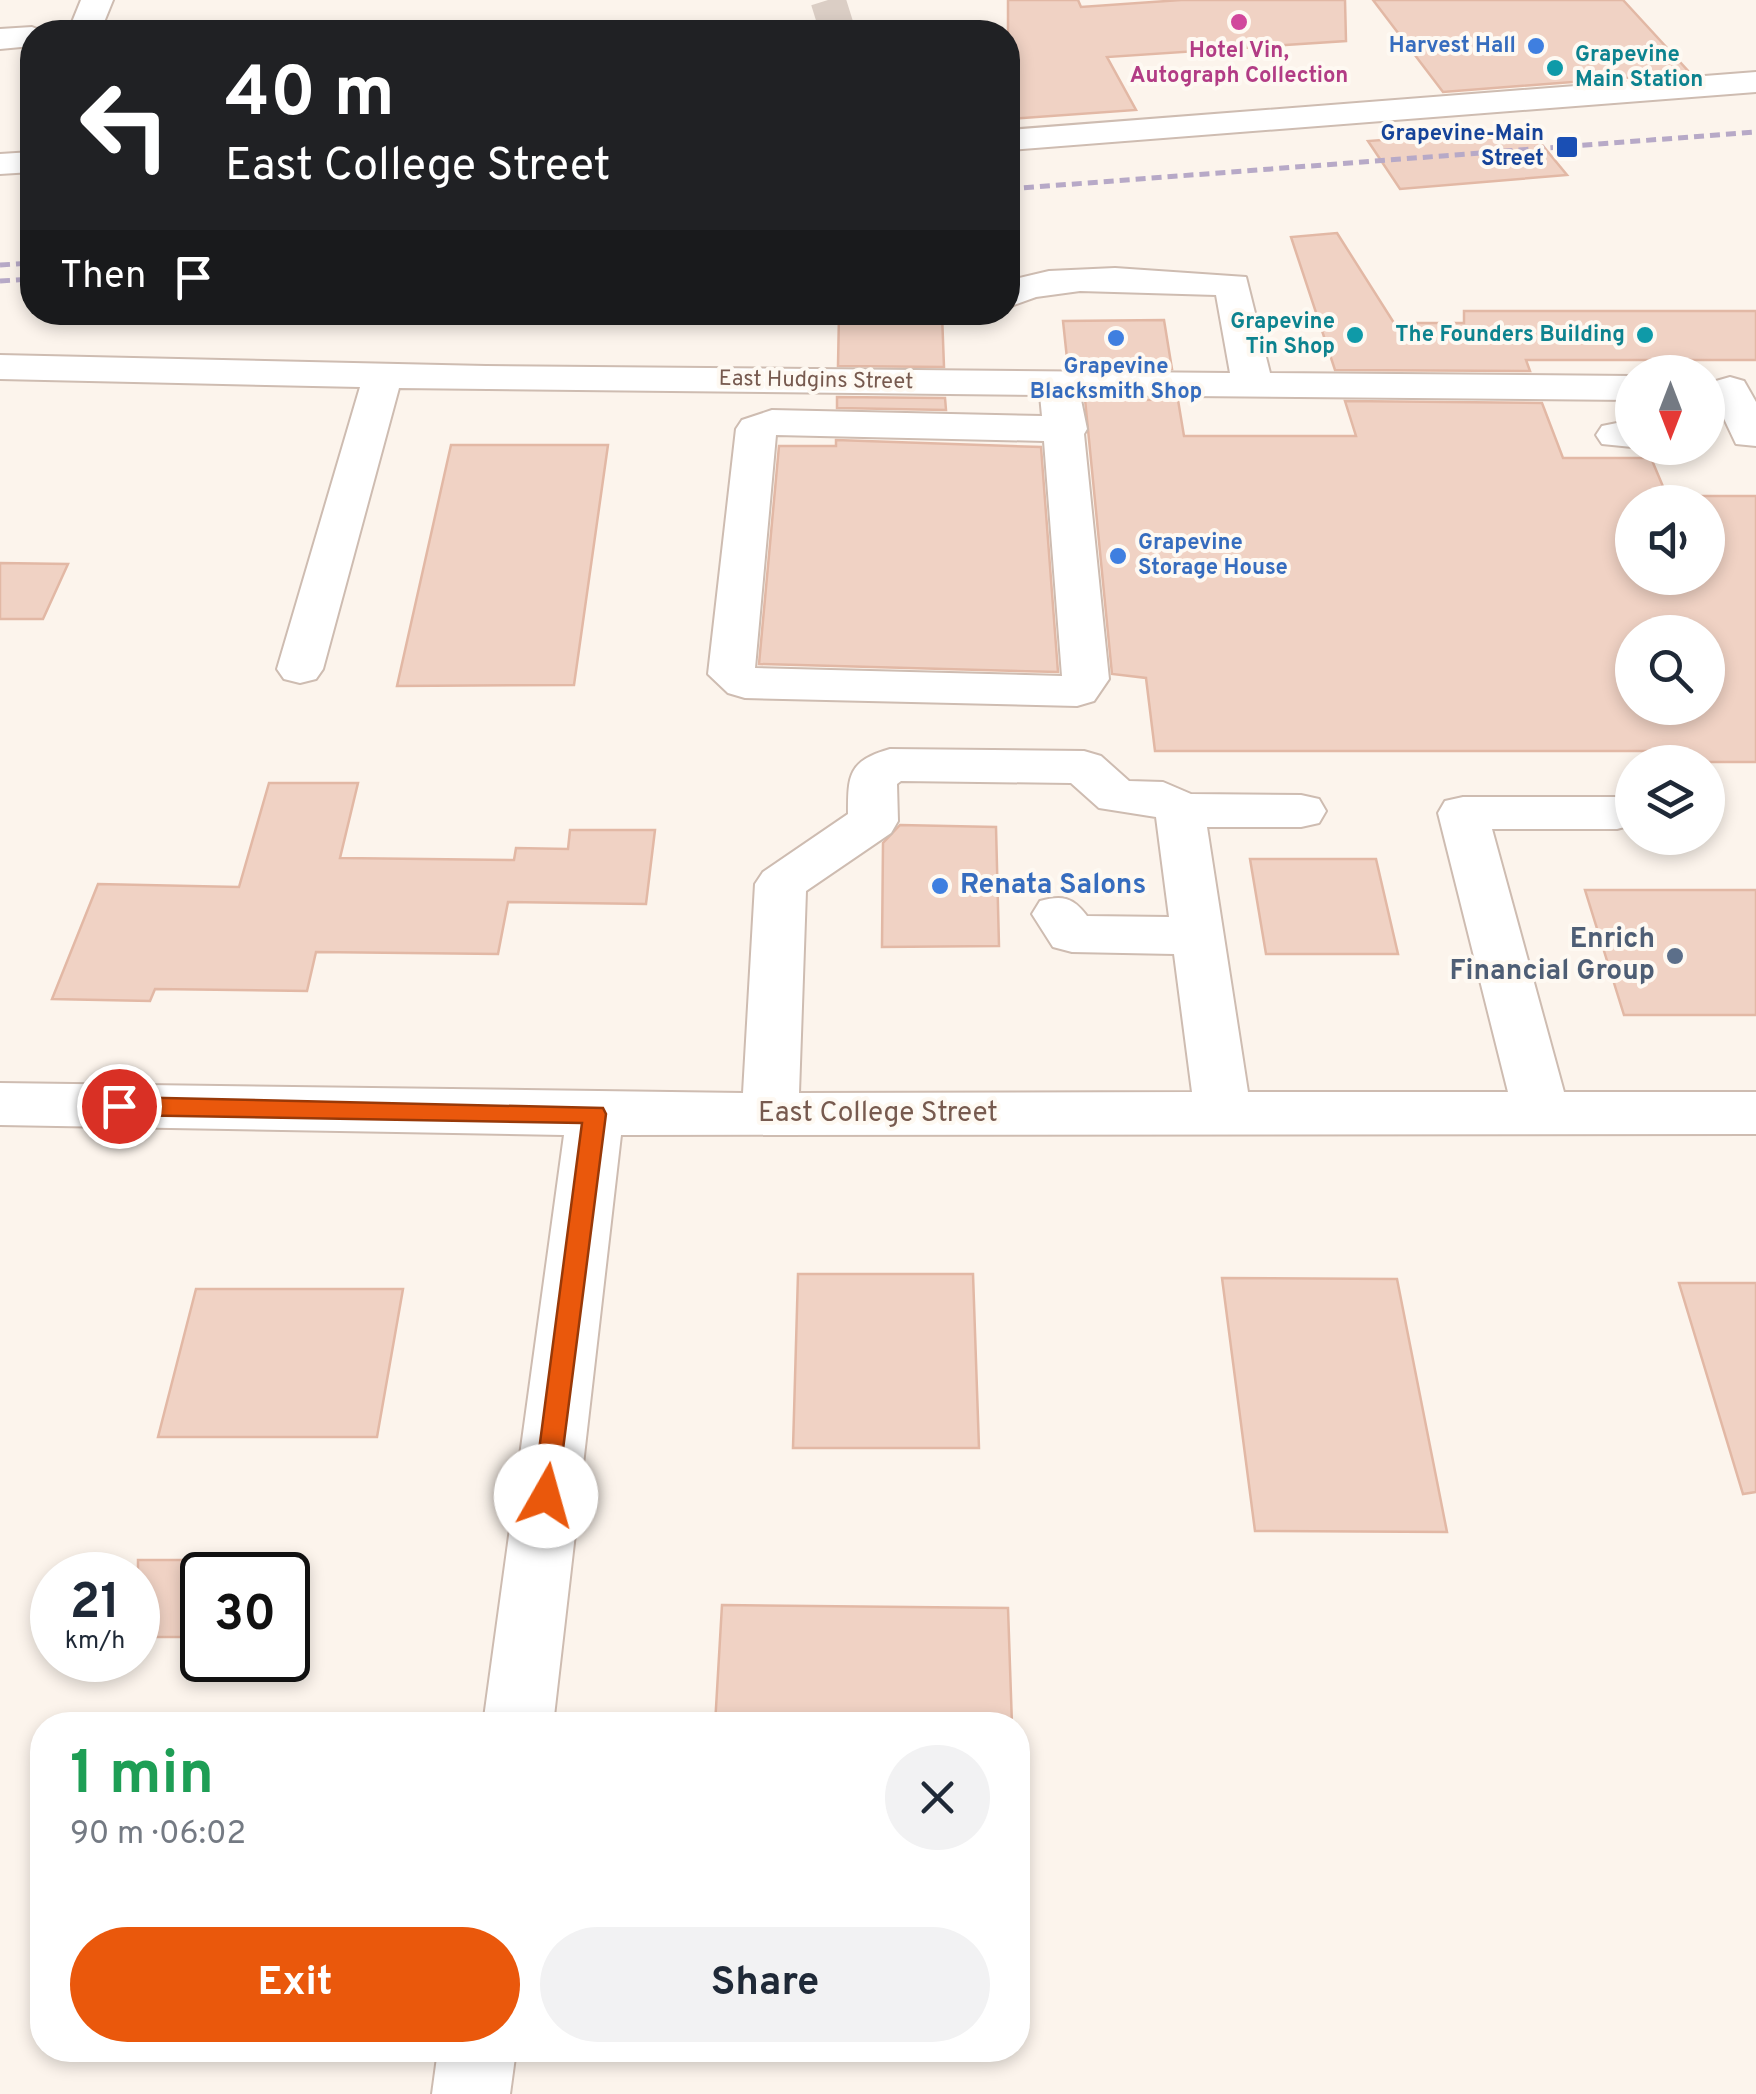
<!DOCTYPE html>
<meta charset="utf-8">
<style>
:root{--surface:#fff;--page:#f2f2f3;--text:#1f2937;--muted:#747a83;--accent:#ea580c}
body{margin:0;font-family:Overpass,sans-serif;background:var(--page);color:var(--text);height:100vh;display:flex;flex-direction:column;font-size:38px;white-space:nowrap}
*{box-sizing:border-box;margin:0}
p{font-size:32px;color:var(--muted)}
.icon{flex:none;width:55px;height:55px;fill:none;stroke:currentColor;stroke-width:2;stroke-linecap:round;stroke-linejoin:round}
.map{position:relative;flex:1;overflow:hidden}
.sheet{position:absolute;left:30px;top:1712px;width:1000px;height:350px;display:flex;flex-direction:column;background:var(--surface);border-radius:40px;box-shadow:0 5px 15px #0003}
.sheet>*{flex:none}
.banner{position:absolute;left:20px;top:20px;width:1000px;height:305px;border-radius:40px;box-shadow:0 5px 15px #0003;background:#202124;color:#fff;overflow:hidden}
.needle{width:65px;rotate:180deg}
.buttons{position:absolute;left:1615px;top:355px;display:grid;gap:20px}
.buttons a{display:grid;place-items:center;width:110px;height:110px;border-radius:50%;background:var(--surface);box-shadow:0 5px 15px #0003;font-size:50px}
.speed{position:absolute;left:30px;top:1552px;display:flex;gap:20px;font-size:50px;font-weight:700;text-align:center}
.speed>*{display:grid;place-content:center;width:130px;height:130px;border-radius:50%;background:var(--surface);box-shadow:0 5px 15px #0003;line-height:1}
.speed small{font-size:25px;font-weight:400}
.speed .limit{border:5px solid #111;border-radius:15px;background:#fff;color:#111}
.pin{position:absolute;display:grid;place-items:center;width:85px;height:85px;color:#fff;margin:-42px;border:5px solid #fff;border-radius:50%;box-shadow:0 2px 10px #0007}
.me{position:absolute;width:110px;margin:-55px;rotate:7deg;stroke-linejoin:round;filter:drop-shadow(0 0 8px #0008)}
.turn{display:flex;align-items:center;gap:35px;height:210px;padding:0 40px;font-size:45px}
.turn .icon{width:130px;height:130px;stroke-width:2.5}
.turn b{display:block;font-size:70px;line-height:85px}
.then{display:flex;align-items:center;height:95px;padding:0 40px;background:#0003;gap:20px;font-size:38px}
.round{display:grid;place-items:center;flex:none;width:105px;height:105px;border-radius:52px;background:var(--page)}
.overview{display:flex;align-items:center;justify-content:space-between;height:170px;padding:0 40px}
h1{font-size:60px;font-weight:700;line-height:75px;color:#1e9e55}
.action{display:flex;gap:20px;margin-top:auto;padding:20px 40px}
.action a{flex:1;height:115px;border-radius:60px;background:var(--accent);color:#fff;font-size:40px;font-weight:700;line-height:115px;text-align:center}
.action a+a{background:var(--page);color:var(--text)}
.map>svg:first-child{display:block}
.building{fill:#f0d2c4;stroke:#e2b8a5;stroke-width:2.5;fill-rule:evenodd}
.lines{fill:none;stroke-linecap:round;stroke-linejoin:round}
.minor-tunnel{stroke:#dbcec5;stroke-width:35;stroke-dasharray:35 18;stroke-linecap:butt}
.minor-casing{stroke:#cebcb1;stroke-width:4}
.minor{fill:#fff;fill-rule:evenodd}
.rail{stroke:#b7a9c7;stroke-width:5;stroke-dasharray:10 6;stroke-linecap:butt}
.route{fill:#ea580c;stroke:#983908;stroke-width:2.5}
.hotel-dot{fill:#d1479c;stroke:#fef9f2;stroke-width:4}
.shop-dot{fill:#3f7fe0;stroke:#fef9f2;stroke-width:4}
.culture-dot{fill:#0f9aa8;stroke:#fef9f2;stroke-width:4}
.transit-dot{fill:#1a4fb4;stroke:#fef9f2;stroke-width:4}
.service-dot{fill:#5c6f8a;stroke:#fef9f2;stroke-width:4}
.labels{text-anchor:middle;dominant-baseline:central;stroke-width:8;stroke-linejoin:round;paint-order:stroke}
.far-shop-label{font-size:22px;font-weight:bold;fill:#366cbe;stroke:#fef9f2;text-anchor:end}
.far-hotel-label{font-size:22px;font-weight:bold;fill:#b23c85;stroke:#fef9f2}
.far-culture-label{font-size:22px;font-weight:bold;fill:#0d838f;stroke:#fef9f2;text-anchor:end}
.far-transit-label{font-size:22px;font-weight:bold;fill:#164399;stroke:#fef9f2;text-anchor:end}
.far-street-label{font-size:22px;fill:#775a4f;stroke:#fef9f2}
.shop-label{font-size:28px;font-weight:bold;fill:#366cbe;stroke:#fef9f2;text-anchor:start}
.service-label{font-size:28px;font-weight:bold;fill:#4e5e75;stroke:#fef9f2;text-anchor:end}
.street-label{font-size:28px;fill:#775a4f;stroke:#fef9f2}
</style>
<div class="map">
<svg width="1756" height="2094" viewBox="0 0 1756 2094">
<rect width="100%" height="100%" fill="#fcf4ec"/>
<g class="building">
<path d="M1008 0H1078L1081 7 1181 0H1345L1346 41 1107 57 1136 110 1008 119Z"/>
<path d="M1373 0H1623L1690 73 1443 92Z"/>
<path d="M1529 129 1567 175 1400 189 1368 141Z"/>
<path d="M1337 233 1394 323H1464V311H1756V360H1526L1530 371 1335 370 1291 237Z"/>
<path d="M839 314H942L944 367 838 366Z"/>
<path d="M1164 320 1172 369 1068 368 1063 321Z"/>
<path d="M837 397 945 398 946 410 837 408Z"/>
<path d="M1085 399 1178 400 1184 436H1356L1345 401 1542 403 1563 458H1651L1667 496H1756V762H1685L1681 751H1155L1146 678 1112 674ZM1632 502H1708V578H1632ZM1632 632H1708V708H1632Z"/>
<path d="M836 440 1041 447 1058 672 759 664 779 446H836Z"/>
<path d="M451 445H608L574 685 397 686Z"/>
<path d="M0 563 68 564 43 619H0Z"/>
<path d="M269 783H358L340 858 514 860 516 848 568 849 570 830H655L646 904 508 902 498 954 316 952 307 991 155 989 150 1001 52 999 98 884 239 887Z"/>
<path d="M900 825 996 827 999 946 882 947 883 843Z"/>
<path d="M1250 859H1376L1398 954H1266Z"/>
<path d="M1585 890H1756V1015H1624Z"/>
<path d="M798 1274H973L979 1448H793Z"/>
<path d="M1222 1278 1397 1279 1447 1532 1255 1531Z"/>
<path d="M1679 1283H1756V1492L1743 1494Z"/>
<path d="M196 1289H403L377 1437H158Z"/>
<rect x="138" y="1560" width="64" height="77"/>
<path d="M722 1605 1008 1608 1012 1725H715Z"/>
</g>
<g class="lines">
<path class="minor-tunnel" d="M828 0 838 32"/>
<g class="minor-casing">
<g id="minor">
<path d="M81 0H113L100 32H68Z"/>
<path d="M32 27 45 32H32V46L0 49V29Z"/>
<path d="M1756 72V92L1008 150V130Z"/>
<path d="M32 152V172L0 174V154Z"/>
<path d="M1115 268 1246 277 1270 373 1632 376V400L1080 395 1087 429 1084 434 1109 679 1094 701 1077 706 745 698 728 693 708 674 736 429 742 420 772 410 1042 416 1040 395 399 388 323 669 316 679 300 683 284 679 277 669 360 387 0 379V355L486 366 1230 373 1216 295 1080 291 1036 297 1008 307 1011 280 1049 271ZM776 435 1044 441 1062 676 755 668Z"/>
<path d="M1730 377 1744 381 1756 402V446L1736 444 1710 389 1716 381Z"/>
<path d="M1617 423H1632V447L1602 444 1596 435 1602 426Z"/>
<path d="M890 749 1084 751 1101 756 1129 781 1163 782 1191 794 1301 795 1319 799 1326 811 1319 823 1301 827H1207L1248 1092H1508L1438 813 1445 801 1463 797H1617L1632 801V825L1617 829H1492L1564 1092H1756V1134L621 1135 553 1725H483L564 1135 0 1125V1083L743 1093 755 884 763 872 848 814C848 775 848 761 890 749ZM901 781 1071 783 1099 808 1156 817 1169 917 1087 916C1073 897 1062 895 1040 901L1032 914 1053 947 1072 952 1174 954 1192 1092 799 1093 806 891 891 833 898 821 897 784Z"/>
<path d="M438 2050H516L510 2094H432Z"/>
</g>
</g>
<use href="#minor" class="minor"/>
<g class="rail">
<path d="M1008 189 1756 132"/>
<path d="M0 265 32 263"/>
<path d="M0 281 32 279"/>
</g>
</g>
<path class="route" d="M119 1097 603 1108 606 1114 556 1504H537L533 1496 582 1123 119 1115 107 1106Z"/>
<circle class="hotel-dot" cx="1239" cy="22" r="10"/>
<g class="shop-dot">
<circle cx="1536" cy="46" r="10"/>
<circle cx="1116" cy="338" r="10"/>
<circle cx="1118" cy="556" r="10"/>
<circle cx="940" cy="886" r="10"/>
</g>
<g class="culture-dot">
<circle cx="1555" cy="68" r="10"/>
<circle cx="1355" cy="335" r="10"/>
<circle cx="1645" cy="335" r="10"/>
</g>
<rect class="transit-dot" x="1555" y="135" width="24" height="24" rx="5"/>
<circle class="service-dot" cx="1675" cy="956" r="10"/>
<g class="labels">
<g class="far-shop-label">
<text x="1516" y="46">Harvest Hall</text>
<text x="1116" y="367" text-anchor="middle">Grapevine<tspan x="1116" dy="25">Blacksmith Shop</tspan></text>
<text x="1138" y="543" text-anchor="start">Grapevine<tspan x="1138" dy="25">Storage House</tspan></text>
</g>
<g class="far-hotel-label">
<text x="1239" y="51">Hotel Vin,<tspan x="1239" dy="25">Autograph Collection</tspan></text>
</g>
<g class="far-culture-label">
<text x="1575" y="55" text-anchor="start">Grapevine<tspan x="1575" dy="25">Main Station</tspan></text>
<text x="1335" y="322">Grapevine<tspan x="1335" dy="25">Tin Shop</tspan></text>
<text x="1625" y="335">The Founders Building</text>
</g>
<g class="far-transit-label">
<text x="1544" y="134">Grapevine-Main<tspan x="1544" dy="25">Street</tspan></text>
</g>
<g class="far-street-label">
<text transform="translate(816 381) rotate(1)">East Hudgins Street</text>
</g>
<g class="shop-label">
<text x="960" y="886">Renata Salons</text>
</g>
<g class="service-label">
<text x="1655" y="940">Enrich<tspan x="1655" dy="32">Financial Group</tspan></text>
</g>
<g class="street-label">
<text x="878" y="1114">East College Street</text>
</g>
</g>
</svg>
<div class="buttons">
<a><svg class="needle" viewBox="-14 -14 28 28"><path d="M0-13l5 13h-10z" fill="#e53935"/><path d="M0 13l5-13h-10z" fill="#747a83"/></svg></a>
<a><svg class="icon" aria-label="sound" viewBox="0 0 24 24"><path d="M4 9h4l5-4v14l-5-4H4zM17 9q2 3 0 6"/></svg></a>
<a><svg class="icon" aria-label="search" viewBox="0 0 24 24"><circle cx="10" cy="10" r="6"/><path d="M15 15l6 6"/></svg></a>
<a><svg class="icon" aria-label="layers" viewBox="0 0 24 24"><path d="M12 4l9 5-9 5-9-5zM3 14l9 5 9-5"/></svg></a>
</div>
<div class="speed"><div>21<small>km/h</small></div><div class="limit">30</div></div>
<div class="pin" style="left:119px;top:1106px;background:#d93025"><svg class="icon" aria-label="arrive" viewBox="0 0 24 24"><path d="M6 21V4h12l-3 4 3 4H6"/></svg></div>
<svg class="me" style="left:546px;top:1496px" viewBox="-20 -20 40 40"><circle r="19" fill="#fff"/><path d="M0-13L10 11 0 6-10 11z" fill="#ea580c"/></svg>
<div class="banner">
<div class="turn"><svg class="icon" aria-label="left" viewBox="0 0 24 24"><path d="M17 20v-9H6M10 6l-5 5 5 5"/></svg><div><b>40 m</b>East College Street</div></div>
<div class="then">Then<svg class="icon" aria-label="arrive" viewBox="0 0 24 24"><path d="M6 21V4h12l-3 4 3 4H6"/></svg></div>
</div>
<section class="sheet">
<div class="overview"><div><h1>1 min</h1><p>90 m · 06:02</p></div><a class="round"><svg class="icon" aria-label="close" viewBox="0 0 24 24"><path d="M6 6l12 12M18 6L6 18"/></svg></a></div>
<div class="action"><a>Exit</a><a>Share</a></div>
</section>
</div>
